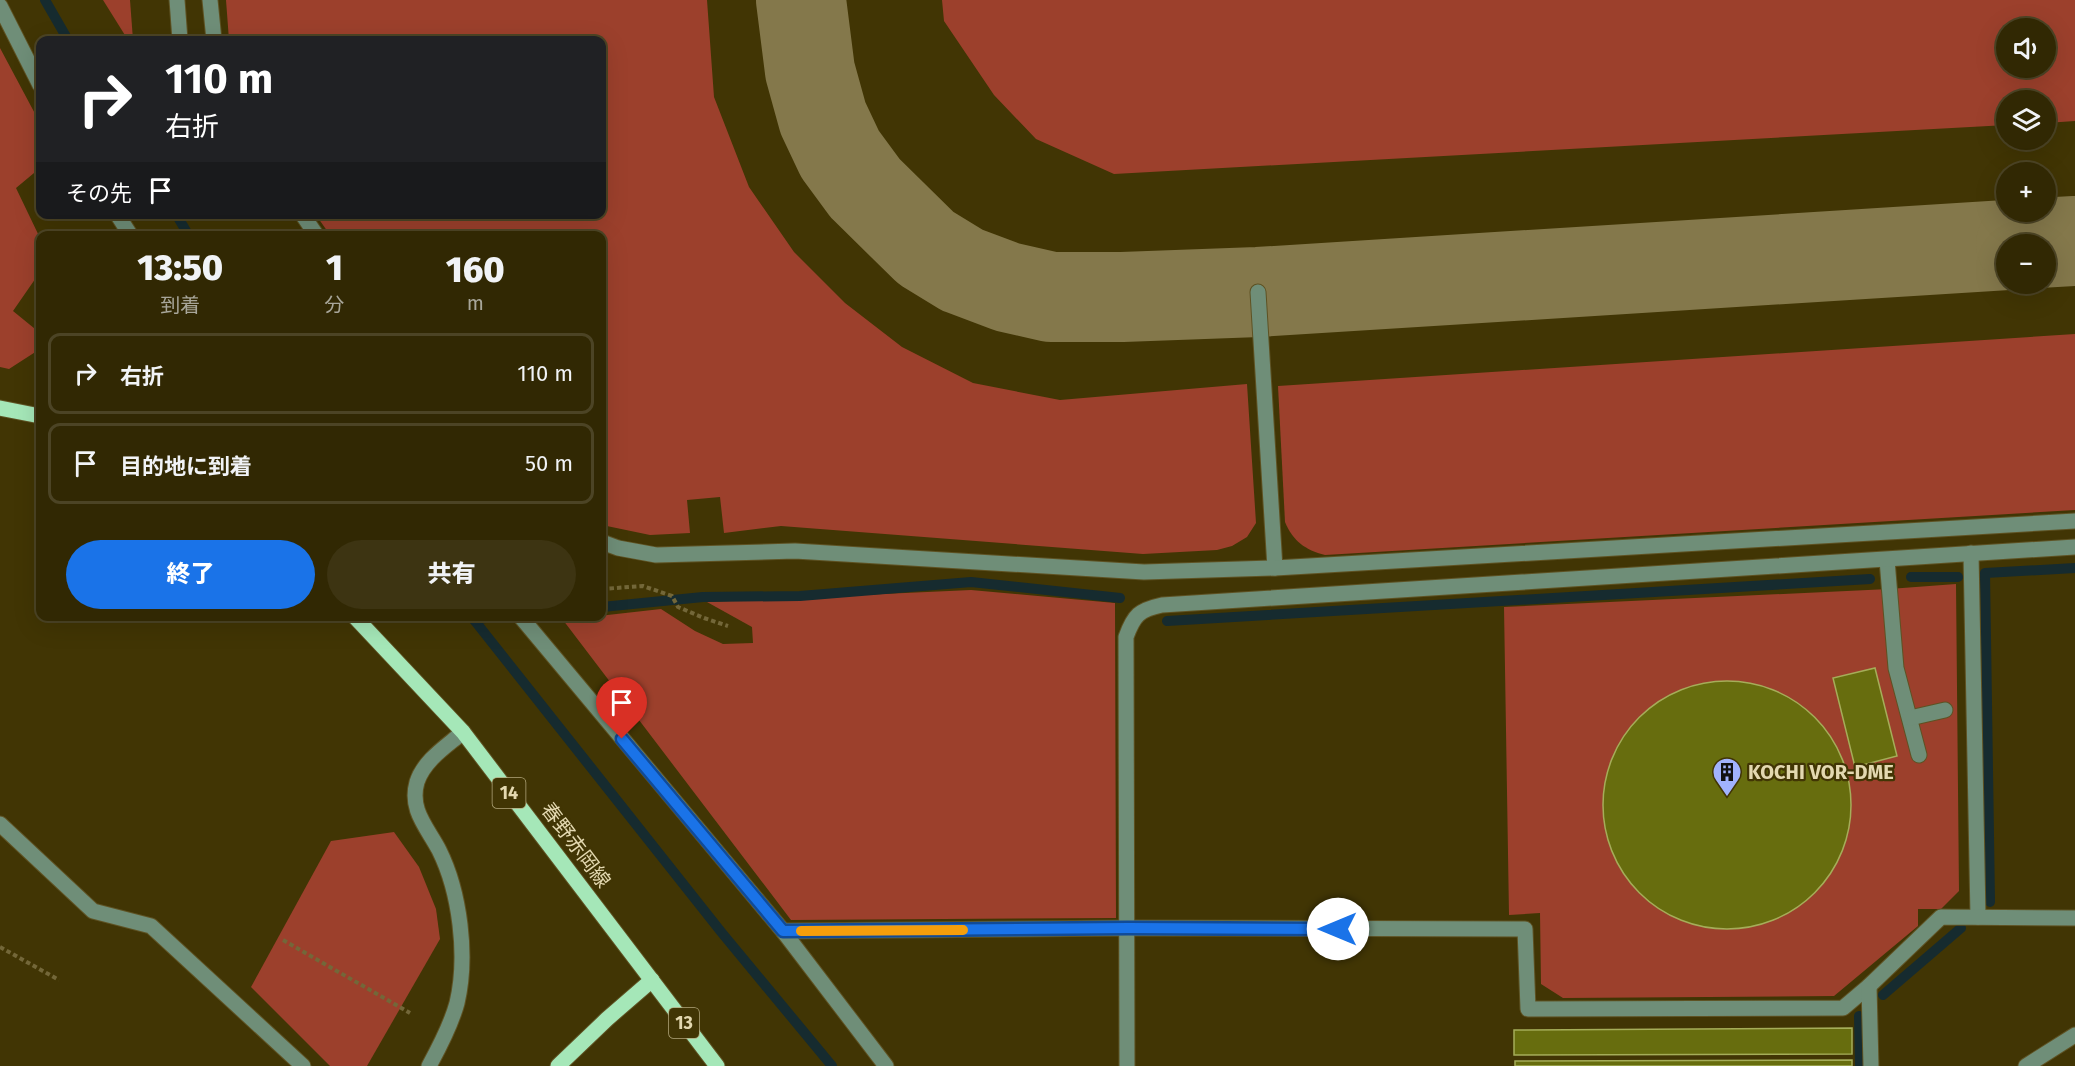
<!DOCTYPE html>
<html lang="ja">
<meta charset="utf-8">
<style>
:root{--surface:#312803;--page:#3d3412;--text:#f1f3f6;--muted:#a8a69a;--line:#4c4425;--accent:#1a73e8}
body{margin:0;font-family:"Fira Sans","Noto Sans JP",sans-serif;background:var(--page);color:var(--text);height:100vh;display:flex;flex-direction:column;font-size:22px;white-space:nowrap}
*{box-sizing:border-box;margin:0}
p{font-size:20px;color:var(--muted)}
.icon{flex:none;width:33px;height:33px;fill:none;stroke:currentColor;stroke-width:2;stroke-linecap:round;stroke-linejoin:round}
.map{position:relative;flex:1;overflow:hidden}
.sheet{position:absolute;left:36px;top:231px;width:570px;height:390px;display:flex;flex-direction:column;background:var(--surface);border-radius:12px;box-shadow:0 6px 24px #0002,0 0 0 2px var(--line)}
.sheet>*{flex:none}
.top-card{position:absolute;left:36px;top:36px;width:570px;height:183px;border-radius:12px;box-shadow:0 6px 24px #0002,0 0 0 2px var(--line);background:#202124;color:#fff;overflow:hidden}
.tools{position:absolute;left:1996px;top:18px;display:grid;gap:12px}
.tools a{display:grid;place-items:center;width:60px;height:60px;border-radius:50%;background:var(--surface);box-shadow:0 6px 24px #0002,0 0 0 2px var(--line);font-size:30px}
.pin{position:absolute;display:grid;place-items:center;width:51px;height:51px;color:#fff;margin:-62px -26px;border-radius:50% 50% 50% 0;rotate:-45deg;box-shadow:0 0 6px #0007}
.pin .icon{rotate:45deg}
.me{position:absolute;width:66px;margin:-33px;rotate:270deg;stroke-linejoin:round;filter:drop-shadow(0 0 4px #0008)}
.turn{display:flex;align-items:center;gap:21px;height:126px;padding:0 30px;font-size:27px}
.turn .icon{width:78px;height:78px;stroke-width:2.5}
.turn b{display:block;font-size:42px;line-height:51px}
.then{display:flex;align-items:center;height:57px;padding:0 30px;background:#0003;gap:12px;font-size:22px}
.eta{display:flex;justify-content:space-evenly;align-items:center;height:102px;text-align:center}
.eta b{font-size:36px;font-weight:800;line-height:42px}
.primary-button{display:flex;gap:12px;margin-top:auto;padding:12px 30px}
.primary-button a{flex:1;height:69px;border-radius:36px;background:var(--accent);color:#fff;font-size:24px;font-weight:800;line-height:69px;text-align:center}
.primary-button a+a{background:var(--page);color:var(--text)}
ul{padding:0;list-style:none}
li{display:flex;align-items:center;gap:18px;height:81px;margin:0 12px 9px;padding:0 18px;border:3px solid var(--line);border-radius:12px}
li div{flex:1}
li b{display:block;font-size:22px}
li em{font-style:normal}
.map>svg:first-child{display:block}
.green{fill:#9c402c;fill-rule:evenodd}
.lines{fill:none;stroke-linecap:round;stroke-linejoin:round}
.stream{stroke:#162b2f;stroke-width:10}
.taxiway{stroke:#84784b;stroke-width:90}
.building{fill:#676d0e;stroke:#a5ad59;stroke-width:1.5}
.minor-casing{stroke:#5e5223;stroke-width:17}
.major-casing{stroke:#5e5223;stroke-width:17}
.path{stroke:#736739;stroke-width:4;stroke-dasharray:4.5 3;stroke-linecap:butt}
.minor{stroke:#6f8e78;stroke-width:15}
.major{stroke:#a5e7b8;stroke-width:15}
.route-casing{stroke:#114b97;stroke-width:15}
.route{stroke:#1a73e8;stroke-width:10}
.slow{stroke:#f59e0b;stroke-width:10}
.labels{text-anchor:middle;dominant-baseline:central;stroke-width:4.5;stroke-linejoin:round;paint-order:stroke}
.shield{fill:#413504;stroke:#b2a77c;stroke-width:1.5}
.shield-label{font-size:18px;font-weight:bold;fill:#e3d8b0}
.poi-label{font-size:20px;font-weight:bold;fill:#e3d8b0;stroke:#413504;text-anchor:start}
.street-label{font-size:20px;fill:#e3d8b0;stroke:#413504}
</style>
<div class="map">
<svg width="2075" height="1066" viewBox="0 0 2075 1066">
<rect width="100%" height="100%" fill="#413504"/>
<g class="green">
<path d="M103 0H130L133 40H128Z"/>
<path d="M226 0H707L714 97 749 187 794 252 845 303 902 347 973 383 1060 400 1247 384 1256 523 1247 537 1232 546 1217 550 1143 554 781 526 724 533 720 497 687 500 690 533 650 535 602 525V236L330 235 316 215 602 214V40H229Z"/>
<path d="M942 0H2075V121L2046 123V100H2007V125L1114 174 1036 139 994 95 944 21ZM2046 28V68H2007V28Z"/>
<path d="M0 48 40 123V168L16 188 40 238V272L13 311 40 333V349L9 369 0 367Z"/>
<path d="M2075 334V510L1325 555C1305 550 1293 541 1285 522L1278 386Z"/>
<path d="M1956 584 1959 891 1941 909H1918V926L1834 996 1563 998 1541 984 1540 913 1509 915 1504 607 1889 589Z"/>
<path d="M971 590 1115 603 1116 918 791 920 563 620 661 609 695 631 723 644 753 643 752 627 707 602Z"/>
<path d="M394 832 419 867 436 909 440 939 367 1066H330L251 987 331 841Z"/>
</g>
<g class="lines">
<g class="stream">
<path d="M45 0 68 40"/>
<path d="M176 214 189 236"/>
<path d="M1911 577H1958"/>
<path d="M602 607 703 597 800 596 971 582 1120 598"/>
<path d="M471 616 722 933 832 1066"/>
<path d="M474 620 491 617"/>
<path d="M1167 621 1870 579"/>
<path d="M1990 902 1985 573 2075 568"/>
<path d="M1883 995 1961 928"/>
<path d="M1859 1016 1860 1066"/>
</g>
<g class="taxiway">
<path d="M801 0 810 71 823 118 840 154 865 188 926 248 962 270 1007 287 1051 297H1122L1258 292 2007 245"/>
<path d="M2021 244 2075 241"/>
</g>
</g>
<g class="building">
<path d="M1875 668 1897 756 1855 767 1833 678Z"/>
<circle cx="1727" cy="805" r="124"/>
<path d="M1852 1028V1054L1514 1055V1030Z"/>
<path d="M1852 1060V1066H1515V1061Z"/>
</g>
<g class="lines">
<g class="minor-casing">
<g id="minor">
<path d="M177 0 180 40"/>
<path d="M210 0 214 40"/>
<path d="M0 6 40 85"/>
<path d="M117 214 131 236"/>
<path d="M302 214 317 236"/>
<path d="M1258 292 1275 568"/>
<path d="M602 542 618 548 656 555 795 551 1144 572 1275 568 2075 521"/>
<path d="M1971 553 1978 917"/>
<path d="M1887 560 1896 668 1919 755"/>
<path d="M520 616 783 931 886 1066"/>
<path d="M1910 718 1945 710"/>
<path d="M0 824 93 911 151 926 303 1066"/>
<path d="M783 931 1128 928 1525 929 1528 1009 1843 1008 1869 986 1941 917 2075 918"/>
<path d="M1869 986 1871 1066"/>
<path d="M429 1066C440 1046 451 1025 457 1003 468 956 460 892 439 850 427 827 409 810 417 782 424 760 447 746 463 732"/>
<path d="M1127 1066 1126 637C1134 615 1139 610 1162 605L2075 547"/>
<path d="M2026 1066 2075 1035"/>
</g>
</g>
<g class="major-casing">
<g id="major">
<path d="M0 408 40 416"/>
<path d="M354 616 463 732 717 1066"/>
<path d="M558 1066 607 1019 652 980"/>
</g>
</g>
<g class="path">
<path d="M602 589 643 586 672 596 678 607 704 618 728 626"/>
<path d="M283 940 410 1013"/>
<path d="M0 947 59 980"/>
</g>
<use href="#minor" class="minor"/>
<use href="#major" class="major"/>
</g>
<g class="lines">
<g class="route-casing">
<path id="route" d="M622 739 783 931 1128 928 1338 929"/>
</g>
<use href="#route" class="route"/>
<path class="slow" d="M801 931 963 930"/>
</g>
<defs>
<g id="building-pin" transform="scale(1.5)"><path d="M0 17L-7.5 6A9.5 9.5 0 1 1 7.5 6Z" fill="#a1b3fd" stroke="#413504"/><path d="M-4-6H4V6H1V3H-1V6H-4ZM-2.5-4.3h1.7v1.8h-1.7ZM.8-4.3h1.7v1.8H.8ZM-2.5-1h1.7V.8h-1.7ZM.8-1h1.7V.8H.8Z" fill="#111"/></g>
</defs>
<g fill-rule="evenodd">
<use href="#building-pin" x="1727" y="772"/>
</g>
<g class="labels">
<g class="shield">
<rect x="492.5" y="778" width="33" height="30" rx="4.5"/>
<rect x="669" y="1008" width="30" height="30" rx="4.5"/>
</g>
<g class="shield-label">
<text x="509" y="793">14</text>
<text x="684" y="1023">13</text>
</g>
<g class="poi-label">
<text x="1748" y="772">KOCHI VOR-DME</text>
</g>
<g class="street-label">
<text transform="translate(576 845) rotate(53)">春野赤岡線</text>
</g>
</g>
</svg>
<div class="tools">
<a><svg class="icon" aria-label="sound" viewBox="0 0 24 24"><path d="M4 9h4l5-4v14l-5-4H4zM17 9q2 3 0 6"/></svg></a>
<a><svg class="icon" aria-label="layers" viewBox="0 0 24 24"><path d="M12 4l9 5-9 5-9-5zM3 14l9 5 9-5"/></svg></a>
<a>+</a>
<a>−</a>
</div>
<div class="pin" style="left:622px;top:739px;background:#d93025"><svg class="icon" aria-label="arrive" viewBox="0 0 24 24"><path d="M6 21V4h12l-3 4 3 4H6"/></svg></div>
<svg class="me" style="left:1338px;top:929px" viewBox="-20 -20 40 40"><circle r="19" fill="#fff"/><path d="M0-13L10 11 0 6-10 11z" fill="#1a73e8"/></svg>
<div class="top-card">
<div class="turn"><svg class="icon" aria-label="right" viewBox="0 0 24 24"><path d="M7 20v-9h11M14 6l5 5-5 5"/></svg><div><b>110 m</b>右折</div></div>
<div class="then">その先<svg class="icon" aria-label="arrive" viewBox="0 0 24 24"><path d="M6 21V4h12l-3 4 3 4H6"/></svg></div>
</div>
<section class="sheet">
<div class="eta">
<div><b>13:50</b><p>到着</p></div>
<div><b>1</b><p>分</p></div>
<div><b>160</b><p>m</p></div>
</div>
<ul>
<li><svg class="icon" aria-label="right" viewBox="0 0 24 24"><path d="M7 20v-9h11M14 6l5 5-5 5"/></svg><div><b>右折</b></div><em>110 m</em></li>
<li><svg class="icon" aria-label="arrive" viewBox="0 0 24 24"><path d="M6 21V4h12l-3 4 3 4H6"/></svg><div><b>目的地に到着</b></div><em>50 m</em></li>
</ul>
<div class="primary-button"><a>終了</a><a>共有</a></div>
</section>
</div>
